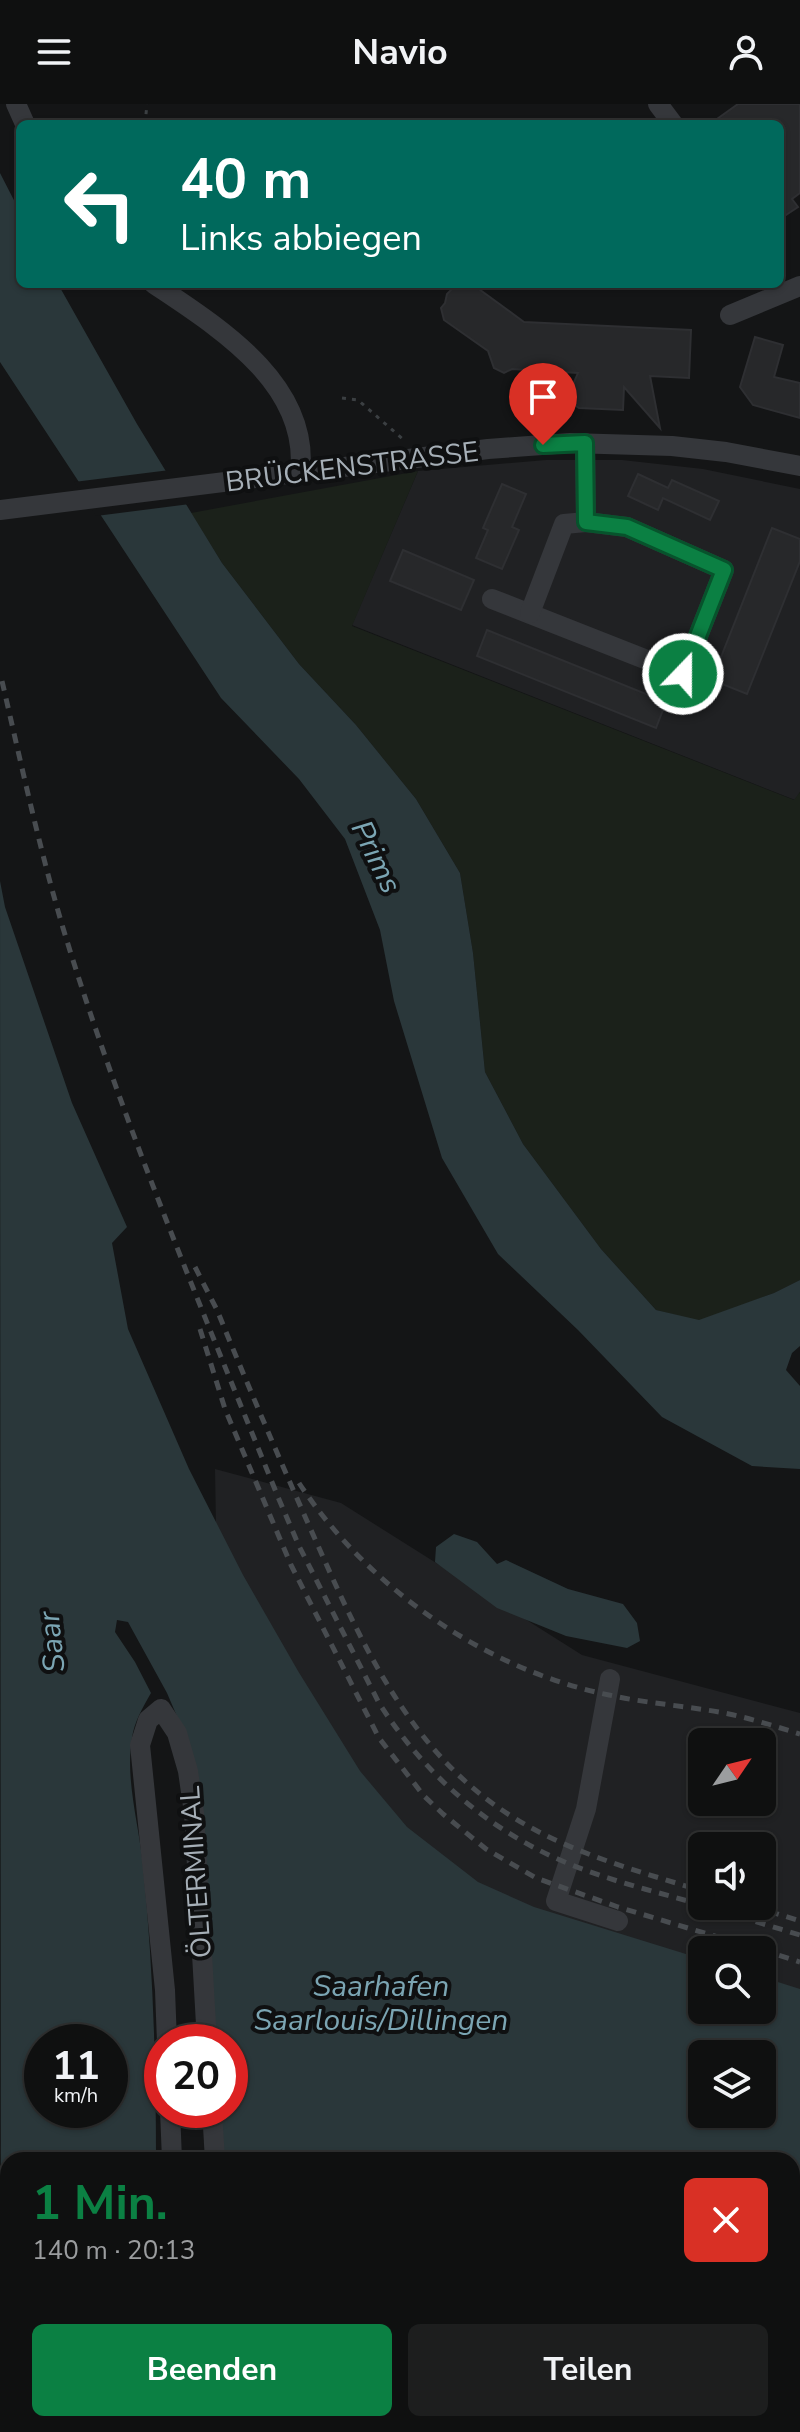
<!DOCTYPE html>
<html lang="de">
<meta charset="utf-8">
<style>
:root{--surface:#0f1010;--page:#1d1e1e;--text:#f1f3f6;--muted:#9b9d9f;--line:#2f3030;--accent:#0b8043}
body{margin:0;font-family:"Nunito Sans",sans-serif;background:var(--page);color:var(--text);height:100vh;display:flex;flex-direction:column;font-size:30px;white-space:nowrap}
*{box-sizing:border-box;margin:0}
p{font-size:26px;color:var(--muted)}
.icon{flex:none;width:44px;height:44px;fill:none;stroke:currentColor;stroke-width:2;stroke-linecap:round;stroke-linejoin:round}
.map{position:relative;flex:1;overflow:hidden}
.details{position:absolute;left:0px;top:2048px;width:800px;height:280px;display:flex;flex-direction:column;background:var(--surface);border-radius:24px 24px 0 0;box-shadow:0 2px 6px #0004,0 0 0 2px var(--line)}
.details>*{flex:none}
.guide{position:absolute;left:16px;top:16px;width:768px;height:168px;border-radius:12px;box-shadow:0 2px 6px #0004,0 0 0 2px var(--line);background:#00695c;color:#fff;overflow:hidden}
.needle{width:52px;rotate:55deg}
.buttons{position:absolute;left:688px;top:1624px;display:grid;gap:16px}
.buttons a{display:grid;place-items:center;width:88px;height:88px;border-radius:12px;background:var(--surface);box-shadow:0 2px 6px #0004,0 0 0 2px var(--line);font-size:40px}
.speed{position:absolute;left:24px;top:1920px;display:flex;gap:16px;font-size:40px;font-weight:700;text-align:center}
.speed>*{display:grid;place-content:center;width:104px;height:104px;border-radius:50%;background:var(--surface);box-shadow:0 2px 6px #0004,0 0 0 2px var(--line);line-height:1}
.speed small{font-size:20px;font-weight:400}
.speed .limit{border:12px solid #d22;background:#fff;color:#111}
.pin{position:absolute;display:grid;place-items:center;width:68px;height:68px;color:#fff;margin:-82px -34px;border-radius:50% 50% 50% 0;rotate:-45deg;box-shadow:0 0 8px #0007}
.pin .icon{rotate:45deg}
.me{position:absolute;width:88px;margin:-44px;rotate:22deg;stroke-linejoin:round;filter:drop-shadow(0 0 6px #0008)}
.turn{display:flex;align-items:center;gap:28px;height:168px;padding:0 32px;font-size:36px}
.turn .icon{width:104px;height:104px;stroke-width:2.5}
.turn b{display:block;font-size:56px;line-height:68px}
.round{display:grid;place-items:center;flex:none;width:84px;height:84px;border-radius:12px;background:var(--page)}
.headline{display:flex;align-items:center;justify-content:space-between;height:136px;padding:0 32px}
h1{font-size:48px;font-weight:700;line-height:60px;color:var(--accent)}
.button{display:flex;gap:16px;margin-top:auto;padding:16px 32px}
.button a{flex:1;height:92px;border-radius:12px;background:var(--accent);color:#fff;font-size:32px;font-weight:700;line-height:92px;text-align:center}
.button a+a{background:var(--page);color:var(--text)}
header{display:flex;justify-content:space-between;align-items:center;height:104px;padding:0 32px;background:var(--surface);font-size:36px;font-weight:700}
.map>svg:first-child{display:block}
.built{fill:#202123;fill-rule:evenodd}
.green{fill:#1b211a}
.water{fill:#2a373a;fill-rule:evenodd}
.pier{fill:#141516}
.building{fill:#27282a;stroke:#2e2f32;stroke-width:2}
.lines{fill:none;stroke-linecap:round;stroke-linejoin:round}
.path{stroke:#3b3f42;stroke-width:3;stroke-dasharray:4 6;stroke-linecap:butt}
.minor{stroke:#35373b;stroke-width:20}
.rail{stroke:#484c50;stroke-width:5;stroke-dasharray:10 8;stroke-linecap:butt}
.route-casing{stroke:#07532c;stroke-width:20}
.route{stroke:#0b8043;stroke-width:14}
.labels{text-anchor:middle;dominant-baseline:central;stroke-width:8;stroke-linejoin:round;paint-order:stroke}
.street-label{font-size:28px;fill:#a6afb7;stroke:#0f1011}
.water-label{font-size:30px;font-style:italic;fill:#7ba5b3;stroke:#0f1011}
</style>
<header><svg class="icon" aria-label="menu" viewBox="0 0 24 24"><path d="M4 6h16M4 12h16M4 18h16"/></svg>Navio<svg class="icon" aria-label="person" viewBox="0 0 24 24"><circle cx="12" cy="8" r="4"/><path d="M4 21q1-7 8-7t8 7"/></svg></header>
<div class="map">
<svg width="800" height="2328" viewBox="0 0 800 2328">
<rect width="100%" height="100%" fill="#141516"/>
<g class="built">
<path d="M546 356H622L703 365 800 385V688L795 696 352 521 418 367Z"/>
<path d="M215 1365 341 1399 582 1551 800 1609V2328H226V2320H792V2056L230 2006V1938H225ZM702 1638H762V1698H702ZM702 1742H762V1802H702ZM702 1846H762V1906H702ZM702 1950H762V2010H702Z"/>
</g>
<path class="green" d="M418 367 352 522 794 696 800 688V1176L774 1189 699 1217 656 1206 601 1145 523 1040 485 968 473 849 460 769 416 695 356 621 299 560 222 459 191 409Z"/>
<g class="water">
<path d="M0 69 20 108V180H58L137 320 222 459 299 560 356 621 416 695 460 769 473 849 485 968 523 1040 601 1145 656 1206 699 1216 774 1189 800 1176V1242L792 1249 786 1266 800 1282V1365L752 1362 662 1313 578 1226 498 1150 442 1054 394 897 380 826 345 735 299 675 221 594 0 258Z"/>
<path d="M0 777 5 803 72 999 127 1123 112 1139 128 1225 189 1365 243 1471 298 1567 360 1667 407 1723 478 1778 534 1803 702 1855V1906H762V1873L800 1885V2231L792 2228V2056H222L219 2006H230V1938H215L191 1645 167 1589 128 1518 117 1516 115 1528 135 1558 151 1589C143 1603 134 1618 132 1634 125 1676 139 1720 143 1762 153 1860 156 1958 156 2056H8V2320H153V2328H1ZM42 1938H110V2006H42ZM702 1950H762V2010H702Z"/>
<path d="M454 1430 477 1438 497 1460 506 1456 568 1485 623 1500 637 1519 640 1537 627 1544 566 1532 497 1504 435 1458 436 1443Z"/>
</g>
<path class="pier" d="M170 366 190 400 96 412 74 378Z"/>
<g class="building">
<path d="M738 0H800V89L792 95 798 103 780 115V20H710Z"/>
<path d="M457 180H472L524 218 691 226 689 274 650 272 660 324 624 283 623 306 579 304 570 298 568 292 578 269 512 265 504 269 494 264 488 247 444 216 441 204 445 199 447 190Z"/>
<path d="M755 233 783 241 774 273 800 279V314L753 301 740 283Z"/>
<path d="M638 370 668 384 672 376 719 397 710 416 663 394 658 406 628 392Z"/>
<path d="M502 380 526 390 512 423 519 426 502 465 476 454 488 426 483 424Z"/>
<path d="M772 424 800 435V457L747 590 712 576Z"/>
<path d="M403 446 474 476 461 506 390 477Z"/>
<path d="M487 526 666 598 656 624 477 552Z"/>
</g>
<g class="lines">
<g class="path">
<path d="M145 20 147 0"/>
<path d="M342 294 358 296 405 337"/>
</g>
<g class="minor">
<path d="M16 0 25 20"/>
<path d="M658 0 673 20"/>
<path d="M154 180C218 223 311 280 300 370"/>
<path d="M730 211 800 182"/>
<path d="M585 339 586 418"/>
<path d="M0 406 488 345 570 339 672 342 726 348 800 362"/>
<path d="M492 495 698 576"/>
<path d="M530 509 564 420 586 418 627 423 724 466 683 570"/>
<path d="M610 1575 586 1705 556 1797 618 1817"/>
<path d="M167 1938 165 1886 140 1641 148 1616 161 1605 177 1629 188 1667 194 1709 207 1938"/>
<path d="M170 2006 172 2056"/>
<path d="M212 2006 215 2056"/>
<path d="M231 2320 232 2328"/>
<path d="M177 2328 178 2320"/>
</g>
<g class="rail">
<path d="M2 577C21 659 39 743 63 824 122 1018 202 1205 278 1393L299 1442 379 1599C424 1670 489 1727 567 1759 610 1777 657 1788 702 1801"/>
<path d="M195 1163 217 1206C246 1277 276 1347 307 1417 357 1529 406 1649 516 1715 573 1750 638 1767 702 1787"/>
<path d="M200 1225 225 1305 291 1461 379 1634 424 1692 443 1710 486 1745 536 1774 618 1803 761 1846"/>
<path d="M299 1379C368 1484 486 1566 609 1591 649 1600 690 1602 729 1610 753 1615 777 1623 800 1630"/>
<path d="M704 1802 800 1831"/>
<path d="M752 1802 800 1817"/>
<path d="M762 1846 800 1858"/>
<path d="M792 2248 800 2250"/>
<path d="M792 2262 800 2264"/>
</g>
</g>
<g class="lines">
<g class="route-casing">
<path id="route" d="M543 341 585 339 586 418 627 423 724 466 683 570"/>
</g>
<use href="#route" class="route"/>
</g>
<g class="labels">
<g class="street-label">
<text transform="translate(352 363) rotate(-7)">BRÜCKENSTRASSE</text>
<text transform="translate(196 1768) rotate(-94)">ÖLTERMINAL</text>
</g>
<g class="water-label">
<text transform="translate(376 753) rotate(64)">Prims</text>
<text transform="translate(52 1538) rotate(-96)">Saar</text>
<text x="381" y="1882">Saarhafen<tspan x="381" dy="34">Saarlouis/Dillingen</tspan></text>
</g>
</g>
</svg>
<div class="buttons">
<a><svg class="needle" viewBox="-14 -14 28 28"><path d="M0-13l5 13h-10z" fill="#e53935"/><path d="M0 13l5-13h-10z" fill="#9b9d9f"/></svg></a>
<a><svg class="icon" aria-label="sound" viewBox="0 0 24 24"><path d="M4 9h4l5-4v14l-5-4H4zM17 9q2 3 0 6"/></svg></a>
<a><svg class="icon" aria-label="search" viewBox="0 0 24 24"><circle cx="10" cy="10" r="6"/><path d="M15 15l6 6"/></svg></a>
<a><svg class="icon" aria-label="layers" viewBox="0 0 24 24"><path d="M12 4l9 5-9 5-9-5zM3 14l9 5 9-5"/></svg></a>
</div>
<div class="speed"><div>11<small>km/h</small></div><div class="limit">20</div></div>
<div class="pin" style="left:543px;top:341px;background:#d93025"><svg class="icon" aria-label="arrive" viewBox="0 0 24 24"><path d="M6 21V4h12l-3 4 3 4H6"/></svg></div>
<svg class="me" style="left:683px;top:570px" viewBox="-20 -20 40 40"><circle r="17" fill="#0b8043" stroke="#fff" stroke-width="3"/><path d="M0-11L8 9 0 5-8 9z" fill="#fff"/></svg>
<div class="guide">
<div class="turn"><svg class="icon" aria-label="left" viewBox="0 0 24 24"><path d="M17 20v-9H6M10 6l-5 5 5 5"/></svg><div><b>40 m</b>Links abbiegen</div></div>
</div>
<section class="details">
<div class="headline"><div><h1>1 Min.</h1><p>140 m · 20:13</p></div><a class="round" style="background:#d93025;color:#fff"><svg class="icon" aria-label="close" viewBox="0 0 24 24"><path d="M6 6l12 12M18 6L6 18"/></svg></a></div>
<div class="button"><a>Beenden</a><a>Teilen</a></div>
</section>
</div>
